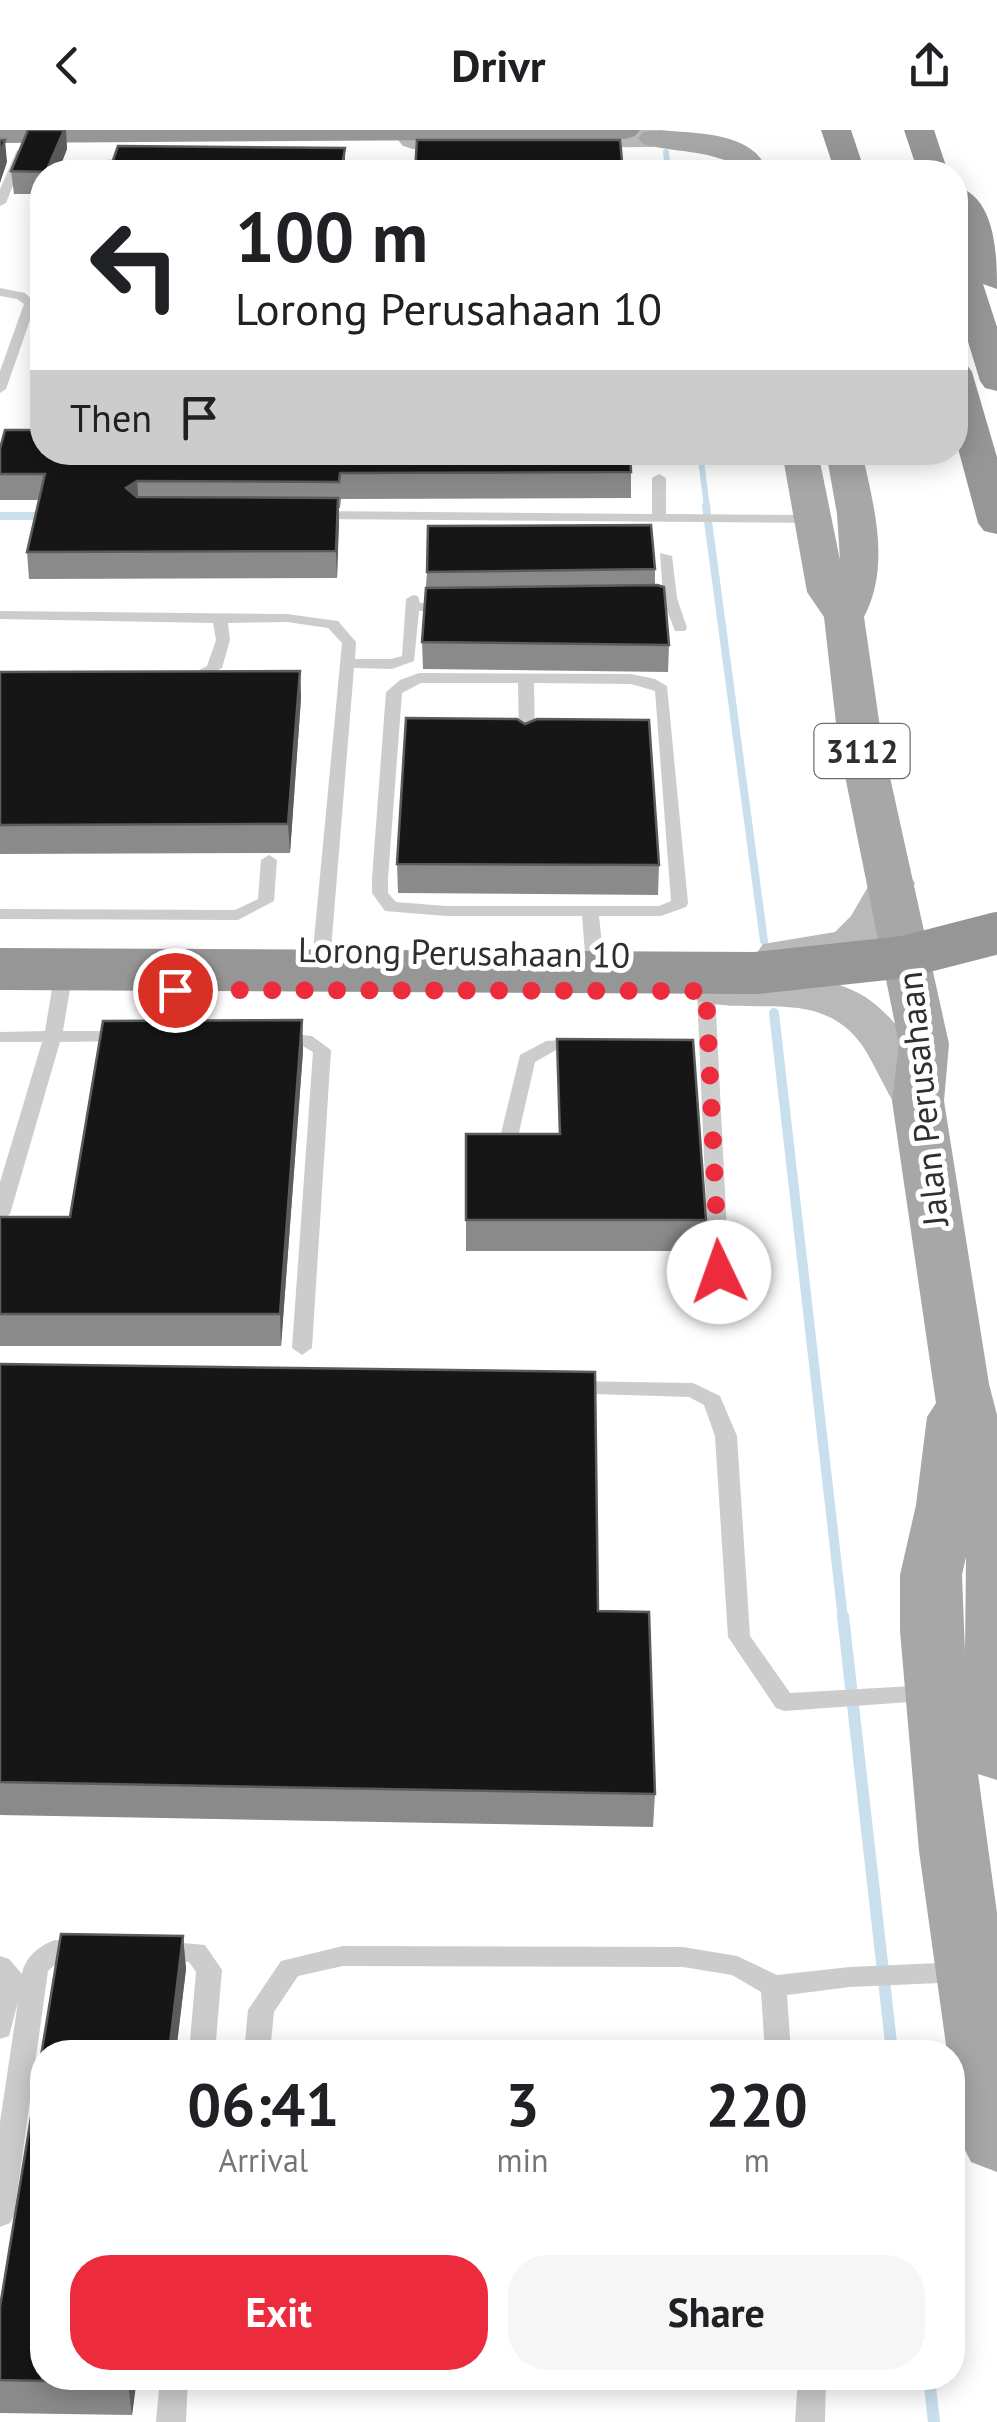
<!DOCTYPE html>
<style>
:root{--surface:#fff;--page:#f6f6f6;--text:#202124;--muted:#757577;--accent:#ec2c3c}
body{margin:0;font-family:"PT Sans",sans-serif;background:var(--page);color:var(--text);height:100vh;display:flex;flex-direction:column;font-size:38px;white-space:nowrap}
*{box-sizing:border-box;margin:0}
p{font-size:32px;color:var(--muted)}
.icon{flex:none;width:55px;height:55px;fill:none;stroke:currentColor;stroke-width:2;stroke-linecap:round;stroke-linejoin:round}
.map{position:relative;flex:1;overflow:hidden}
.panel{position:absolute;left:30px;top:1910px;width:935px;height:350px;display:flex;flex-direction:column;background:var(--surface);border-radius:40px;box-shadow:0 5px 25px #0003}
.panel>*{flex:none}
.guide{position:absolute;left:30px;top:30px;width:938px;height:305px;border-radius:40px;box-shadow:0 5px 25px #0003;background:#fff;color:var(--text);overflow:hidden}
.pin{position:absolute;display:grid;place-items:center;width:85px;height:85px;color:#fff;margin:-42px;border:5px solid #fff;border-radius:50%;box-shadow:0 2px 10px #0007}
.me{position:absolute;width:110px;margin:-55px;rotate:357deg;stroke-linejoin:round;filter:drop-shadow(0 0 8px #0008)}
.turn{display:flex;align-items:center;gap:35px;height:210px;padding:0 40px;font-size:45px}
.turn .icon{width:130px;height:130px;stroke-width:2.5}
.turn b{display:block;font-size:70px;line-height:85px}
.then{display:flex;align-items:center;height:95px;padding:0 40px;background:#0003;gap:20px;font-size:38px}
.eta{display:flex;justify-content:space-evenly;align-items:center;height:170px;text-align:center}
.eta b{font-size:60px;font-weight:600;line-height:70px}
.cta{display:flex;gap:20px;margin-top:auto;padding:20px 40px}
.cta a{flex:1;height:115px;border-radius:40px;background:var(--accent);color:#fff;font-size:40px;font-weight:600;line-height:115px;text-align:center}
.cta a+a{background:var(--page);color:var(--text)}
header{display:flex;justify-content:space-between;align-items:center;height:130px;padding:0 40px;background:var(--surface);font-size:45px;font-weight:600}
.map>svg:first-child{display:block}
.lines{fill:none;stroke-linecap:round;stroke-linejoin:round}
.stream-far3{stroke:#c9dfed;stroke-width:6}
.stream-far2{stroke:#c9dfed;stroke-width:8}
.stream-far1{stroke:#c9dfed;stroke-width:10}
.stream{stroke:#c9dfed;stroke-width:12}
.lane{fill:#ccc;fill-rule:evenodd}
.secondary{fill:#b9b9b9;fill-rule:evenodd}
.primary{fill:#a7a7a7;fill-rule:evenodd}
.highway{fill:#969696;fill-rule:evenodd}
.highway-bridge{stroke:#969696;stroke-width:42}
.wall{fill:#8a8a8a}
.shaded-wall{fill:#5c5c5c}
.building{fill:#161616;stroke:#5c5c5c;stroke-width:2.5}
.route{stroke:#ec2c3c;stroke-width:18;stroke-dasharray:0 32.4}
.labels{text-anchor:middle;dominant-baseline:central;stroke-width:10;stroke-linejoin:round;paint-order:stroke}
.shield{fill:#fff;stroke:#6d6d6d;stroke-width:2.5}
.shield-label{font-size:32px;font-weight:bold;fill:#2f2f2f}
.street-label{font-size:35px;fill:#2f2f2f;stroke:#fff}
</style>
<header><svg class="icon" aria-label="back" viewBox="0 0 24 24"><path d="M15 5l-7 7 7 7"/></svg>Drivr<svg class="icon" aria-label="share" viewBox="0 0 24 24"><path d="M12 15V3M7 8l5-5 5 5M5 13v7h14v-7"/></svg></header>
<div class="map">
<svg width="997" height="2292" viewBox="0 0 997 2292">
<rect width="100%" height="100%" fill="#fff"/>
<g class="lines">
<g class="stream-far3">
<path d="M666 22 668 42"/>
<path d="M700 322 707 378"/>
</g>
<g class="stream-far2">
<path d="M706 376 764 811"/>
<path d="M0 386H44"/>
</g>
<path class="stream-far1" d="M774 883 843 1489"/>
<g class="stream">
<path d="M843 1486 892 1922"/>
<path d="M929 2248 934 2292"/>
</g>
<g class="lane">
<path d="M17 20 26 22 6 73 0 76V59Z"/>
<path d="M135 26 140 29 139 31 114 35 108 42H97L107 30Z"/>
<path d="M319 29 359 33 362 42 315 34V30Z"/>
<path d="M0 158 25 163 36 173 6 259 0 263V241L24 174 17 169 0 166Z"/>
<path d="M659 344 666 348V384L814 385 821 389 814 393 316 389 309 385 316 381 652 384V348Z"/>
<path d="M660 423 672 426 677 468 687 498 685 501H675L666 478H640L633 474 640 470 663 467Z"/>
<path d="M413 465 418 466 420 473H451L458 477 451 481H419L414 531 392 539 354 538 331 820 322 825 313 820 342 513 328 498 287 492 228 493 230 510 222 538 187 557 179 552 182 549 207 536 216 510 213 493 0 489V481L287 484 338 491 356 512 355 529H391L402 526 406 469Z"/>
<path d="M419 543 631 544 655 549 667 556 688 773 686 777 661 786H599L603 823 594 828 585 823 582 786H446L385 781 372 763V748L386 562 400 550ZM421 553H518L519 614 527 619 535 614 534 553 631 554 655 561 671 771 659 776H446L396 772 388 763V748L402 563Z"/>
<path d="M269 725 277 730 274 771 238 790 0 789V779L235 780 258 769 261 730Z"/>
<path d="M61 854 70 859 63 901H128L137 906 128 911 60 912 10 1084 0 1090V1052L42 912H0V902L45 901 52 859Z"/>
<path d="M706 856 715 861 729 1142 719 1148 709 1142 697 861Z"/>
<path d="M277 902 312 906 331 920 312 1218 302 1225 292 1218 313 922 301 915 271 911 268 907 271 903Z"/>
<path d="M582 909 591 914 588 918 556 920 535 932 515 1020 513 1024H499L497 1020 520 925 546 911Z"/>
<path d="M569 1251 693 1253 720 1266 737 1306 750 1506 790 1563 930 1555 938 1558 942 1564 938 1570 784 1581 776 1578 728 1507 715 1306 704 1275 689 1267 562 1263 559 1258Z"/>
<path d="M55 1810 91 1813 95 1820 91 1827 60 1830 48 1841 14 2085 10 2093 0 2097V1992L18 1872 9 1906 0 1909V1826L9 1829 22 1844C25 1827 40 1815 55 1810Z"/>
<path d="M161 1811 205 1815 222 1840 215 1922H189L196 1842 189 1832 152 1828 148 1821 152 1814Z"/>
<path d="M343 1816 683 1817 737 1826 777 1845 850 1837 962 1832 971 1835 975 1842 971 1849 962 1852 850 1857 787 1865 791 1922H765L761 1862 732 1845 683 1837 343 1836 298 1846 274 1882 270 1922H244L248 1880 281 1831Z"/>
<path d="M160 2248H188L186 2292H156Z"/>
<path d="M798 2248H826L825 2292H795Z"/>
</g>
<g class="secondary">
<path d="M656 0 668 8 663 14 653 17 413 19 403 16 398 10 403 4 413 1Z"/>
<path d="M892 739 908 743 915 753C905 774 895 798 878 814 852 839 796 842 763 834L756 824 763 814 835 802 851 786 876 743Z"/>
<path d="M715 846C852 845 877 847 944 971L936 982 918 986 900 982C885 961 876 936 862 915 820 857 756 886 698 871L691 861 698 851Z"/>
</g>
<g class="primary">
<path d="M661 0C697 4 754 1 768 42H738L736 35C703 19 676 23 643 14L638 8 643 2Z"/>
<path d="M782 322H818L840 430 837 384 826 322H862C874 377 891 435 864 487L882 611 949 914 944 971 989 1254 997 1285V1650L978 1644 997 1783V2042L971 2032 960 2010 952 1922H947L919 1721 900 1501V1445L916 1375 927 1287 936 1273 892 971 899 914 838 611 824 487 807 462ZM966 1427 965 1522 962 1445Z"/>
</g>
<g class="highway">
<path d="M0 0H640L635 6 625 9 0 13Z"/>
<path d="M821 0H851L865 42H835Z"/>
<path d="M904 0H934L948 42H918Z"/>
<path d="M955 56C996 66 997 125 997 159L983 154 997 197V261L985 258 980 251 955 169V106L963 108 955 90Z"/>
<path d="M955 232 967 235 972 242 997 327V404L984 401 978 393 955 307Z"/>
</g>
<path class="highway-bridge" d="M0 839 756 843 904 827 997 803"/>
</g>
<g class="wall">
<path d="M28 0H66L67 19 58 42H42V64H14L11 41Z"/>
<path d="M0 319 631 342V368L341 369 340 378H339L337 448 29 449 27 422 39 370H0Z"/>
<path d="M655 439V455L669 515 668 542 423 539 422 512 427 442Z"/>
<path d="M300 541 301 568 290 723 0 724V542Z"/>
<path d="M525 594 659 735 658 765 398 763 397 734Z"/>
<path d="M302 890 303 921 281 1216H0V1087H70Z"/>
<path d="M557 909 706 1090 704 1121H466V1004H559Z"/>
<path d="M0 1234 598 1481 655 1664 653 1697 0 1685Z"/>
<path d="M183 1806 186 1839 132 2285 0 2283V2177Z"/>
</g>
<g class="shaded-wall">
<path d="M64 0H66L67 19 58 42H47Z"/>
<path d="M5 10 7 32 0 53V24Z"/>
<path d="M345 18V42H341Z"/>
<path d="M137 351 139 377 126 358Z"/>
<path d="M338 368 339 394 337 448 336 421Z"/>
<path d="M300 541 301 568 290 723 288 694Z"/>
<path d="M302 890 303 921 281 1216 280 1184Z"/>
<path d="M183 1806 186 1839 176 1922H169Z"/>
<path d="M129 2248H137L132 2285 128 2253Z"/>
</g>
<g class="building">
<path d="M28 0H64L46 42 11 41Z"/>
<path d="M0 10H5L0 24Z"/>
<path d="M417 10H620L623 42H415Z"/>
<path d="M118 16 345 18 341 42H109Z"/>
<path d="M5 300H42V322H630L631 342 340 343 339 352 137 351 126 358 137 367 338 368 336 421 27 422 45 344H0V319Z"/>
<path d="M651 395 655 439 427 442 428 396Z"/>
<path d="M657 455 664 457 669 515 422 512 426 458Z"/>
<path d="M300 541 288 694 0 695V542Z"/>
<path d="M406 588 517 589 525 594 537 589 649 590 659 735 397 734Z"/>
<path d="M302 890 280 1184H0V1087H70L103 891Z"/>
<path d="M557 909 693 910 706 1090H466V1004H560Z"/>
<path d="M0 1234 595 1242 598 1481 649 1482 655 1664 0 1652Z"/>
<path d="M61 1804 183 1806 169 1922H42V2248H129L128 2253 0 2250V2177Z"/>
</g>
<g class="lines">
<path class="route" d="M175 860 706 861 719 1142"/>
</g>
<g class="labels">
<rect class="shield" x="814.5" y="594" width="95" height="54" rx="8"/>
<g class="shield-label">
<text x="862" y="621">3112</text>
</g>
<g class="street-label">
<text transform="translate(464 822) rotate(1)">Lorong Perusahaan 10</text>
<text transform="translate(922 969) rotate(-96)">Jalan Perusahaan</text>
</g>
</g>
</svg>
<div class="pin" style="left:175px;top:860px;background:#d93025"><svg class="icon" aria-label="arrive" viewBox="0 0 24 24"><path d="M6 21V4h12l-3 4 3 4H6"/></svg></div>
<svg class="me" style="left:719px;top:1142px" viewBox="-20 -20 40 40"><circle r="19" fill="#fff"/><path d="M0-13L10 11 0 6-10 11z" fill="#ec2c3c"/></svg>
<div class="guide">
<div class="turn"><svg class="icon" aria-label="left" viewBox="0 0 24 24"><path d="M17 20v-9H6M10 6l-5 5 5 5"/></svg><div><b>100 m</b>Lorong Perusahaan 10</div></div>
<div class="then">Then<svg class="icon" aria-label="arrive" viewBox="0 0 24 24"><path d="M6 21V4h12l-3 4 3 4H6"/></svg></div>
</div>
<section class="panel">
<div class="eta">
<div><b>06:41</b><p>Arrival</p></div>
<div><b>3</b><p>min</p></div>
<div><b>220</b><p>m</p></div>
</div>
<div class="cta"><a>Exit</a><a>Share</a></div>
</section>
</div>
